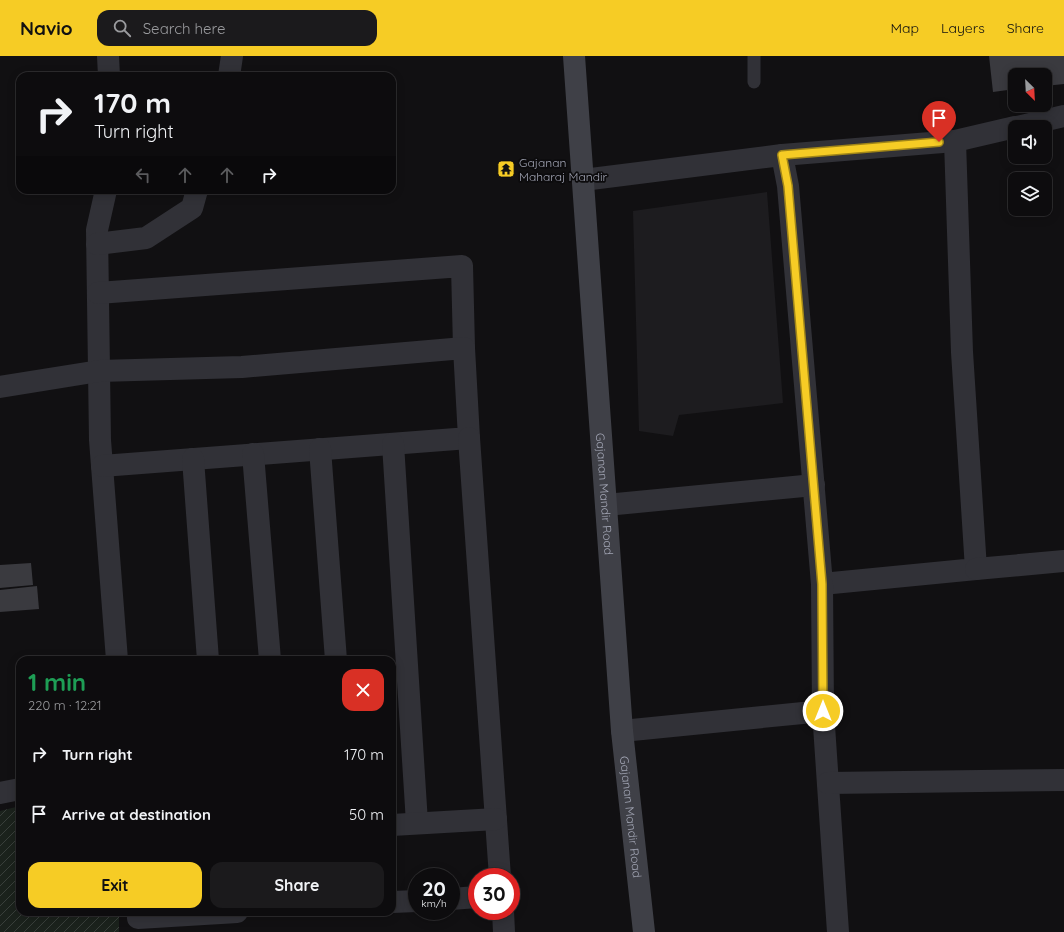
<!DOCTYPE html>
<meta charset="utf-8">
<style>
:root{--surface:#0d0c0e;--page:#1b1a1c;--text:#f1f3f6;--muted:#9a9b9e;--line:#2d2c2e;--accent:#f6cc25}
body{margin:0;font-family:Quicksand,sans-serif;background:var(--page);color:var(--text);height:100vh;display:flex;flex-direction:column;font-size:15px;white-space:nowrap}
*{box-sizing:border-box;margin:0}
p{font-size:13px;color:var(--muted)}
.icon{flex:none;width:22px;height:22px;fill:none;stroke:currentColor;stroke-width:2;stroke-linecap:round;stroke-linejoin:round}
.map{position:relative;flex:1;overflow:hidden}
.drawer{position:absolute;left:16px;top:600px;width:380px;height:260px;display:flex;flex-direction:column;background:var(--surface);border-radius:12px;box-shadow:0 2px 10px #0003,0 0 0 1px var(--line)}
.drawer>*{flex:none}
.top-card{position:absolute;left:16px;top:16px;width:380px;height:122px;border-radius:12px;box-shadow:0 2px 10px #0003,0 0 0 1px var(--line);background:#0d0c0e;color:var(--text);overflow:hidden}
.needle{width:26px;rotate:156deg}
.controls{position:absolute;left:1008px;top:12px;display:grid;gap:8px}
.controls a{display:grid;place-items:center;width:44px;height:44px;border-radius:8px;background:var(--surface);box-shadow:0 2px 10px #0003,0 0 0 1px var(--line);font-size:20px}
.speed{position:absolute;left:408px;top:812px;display:flex;gap:8px;font-size:20px;font-weight:700;text-align:center}
.speed>*{display:grid;place-content:center;width:52px;height:52px;border-radius:50%;background:var(--surface);box-shadow:0 2px 10px #0003,0 0 0 1px var(--line);line-height:1}
.speed small{font-size:10px;font-weight:400}
.speed .limit{border:6px solid #d22;background:#fff;color:#111}
.pin{position:absolute;display:grid;place-items:center;width:34px;height:34px;color:#fff;margin:-41px -17px;border-radius:50% 50% 50% 0;rotate:-45deg;box-shadow:0 0 4px #0007}
.pin .icon{rotate:45deg}
.me{position:absolute;width:44px;margin:-22px;rotate:0deg;stroke-linejoin:round;filter:drop-shadow(0 0 3px #0008)}
.turn{display:flex;align-items:center;gap:14px;height:84px;padding:0 12px;font-size:18px}
.turn .icon{width:52px;height:52px;stroke-width:2.5}
.turn b{display:block;font-size:28px;line-height:34px}
.lanes{display:flex;align-items:center;height:38px;padding:0 12px;background:#0003;justify-content:center;gap:20px;direction:ltr}
.lanes .off{opacity:.35}
.round{display:grid;place-items:center;flex:none;width:42px;height:42px;border-radius:12px;background:var(--page)}
.summary{display:flex;align-items:center;justify-content:space-between;height:68px;padding:0 12px}
h1{font-size:24px;font-weight:800;line-height:30px;color:#1e9e55}
.cta{display:flex;gap:8px;margin-top:auto;padding:8px 12px}
.cta a{flex:1;height:46px;border-radius:12px;background:var(--accent);color:#111;font-size:16px;font-weight:800;line-height:46px;text-align:center}
.cta a+a{background:var(--page);color:var(--text)}
ul{padding:0;list-style:none}
li{display:flex;align-items:center;gap:12px;height:60px;padding:0 12px}
li div{flex:1}
li b{display:block;font-size:15px}
li em{font-style:normal}
header{display:flex;align-items:center;gap:24px;box-sizing:border-box;height:56px;padding:0 20px;background:var(--accent);color:#111}
header strong{font-size:19px}
nav{display:flex;gap:22px;margin-inline-start:auto;font-size:14px}
.search{width:280px;height:36px;background:var(--page);display:flex;align-items:center;gap:10px;box-sizing:border-box;padding:0 14px;border-radius:12px;color:var(--muted);font-size:15px}
.map>svg:first-child{display:block}
.built{fill:#1d1c1f}
.garden{fill:url(#garden-furrows)}
.building{fill:#3a3a3f}
.lines{fill:none;stroke-linecap:round;stroke-linejoin:round}
.lane{stroke:#313137;stroke-width:13}
.street{stroke:#313137;stroke-width:22}
.secondary{stroke:#3f4047;stroke-width:22}
.route-casing{stroke:#a08518;stroke-width:10}
.route{stroke:#f6cc25;stroke-width:7}
.labels{text-anchor:middle;dominant-baseline:central;stroke-width:3.5;stroke-linejoin:round;paint-order:stroke}
.poi-label{font-size:12px;fill:#a1a4b3;stroke:#0c0b0d;text-anchor:start}
.street-label{font-size:12px;fill:#a1a4b3;stroke:#0c0b0d}
</style>
<header>
<strong>Navio</strong>
<div class="search"><svg class="icon" aria-label="search" viewBox="0 0 24 24"><circle cx="10" cy="10" r="6"/><path d="M15 15l6 6"/></svg>Search here</div>
<nav><a>Map</a><a>Layers</a><a>Share</a></nav>
</header>
<div class="map">
<svg width="1064" height="876" viewBox="0 0 1064 876">
<defs>
<pattern id="garden-furrows" width="10" height="10" patternUnits="userSpaceOnUse"><rect width="10" height="10" fill="#1b221c"/><path d="M-1 1l2-2M0 10L10 0M9 11l2-2" fill="none" stroke="#393f3b"/></pattern>
</defs>
<rect width="100%" height="100%" fill="#111012"/>
<path class="built" d="M767 136 783 347 679 359 673 380 639 375 633 155Z"/>
<path class="garden" d="M20 750V856H119V876H0V755Z"/>
<g class="building">
<path d="M989 0H1064V28L1045 30V19H1015V33L993 36Z"/>
<path d="M31 507 33 529 0 532V509Z"/>
<path d="M37 530 39 553 0 556V534Z"/>
</g>
<g class="lines">
<path class="lane" d="M754 0V26"/>
<g class="street">
<path d="M108 0 109 20"/>
<path d="M229 20 232 0"/>
<path d="M1017 71 1064 60"/>
<path d="M782 99 955 85"/>
<path d="M583 124 782 99 788 130 822 528 976 513 962 296 955 85 1015 71"/>
<path d="M106 134 97 174 100 384 117 604"/>
<path d="M97 188 146 182 192 152 197 134"/>
<path d="M98 237 462 210 464 292"/>
<path d="M0 331 99 315 242 311 464 292 469 382 102 410"/>
<path d="M469 382 500 821"/>
<path d="M393 388 417 767"/>
<path d="M320 393 336 604"/>
<path d="M253 398 270 604"/>
<path d="M193 403 208 604"/>
<path d="M606 449 814 429"/>
<path d="M976 513 1064 505"/>
<path d="M822 528 823 655"/>
<path d="M622 675 823 655 838 876"/>
<path d="M828 727 1064 724"/>
<path d="M0 737 20 733"/>
<path d="M392 769 496 763"/>
<path d="M451 843 477 841"/>
<path d="M392 846 417 845"/>
<path d="M503 855 504 876"/>
<path d="M138 862 237 856"/>
</g>
<path class="secondary" id="s1" d="M574 0 622 675 644 876"/>
</g>
<g class="lines">
<g class="route-casing">
<path id="route" d="M823 655 822 528 788 130 782 99 939 86"/>
</g>
<use href="#route" class="route"/>
</g>
<defs>
<g id="temple-square" transform="scale(0.9)"><rect x="-9" y="-9" width="18" height="18" rx="4" fill="#f6cc25" stroke="#0c0b0d"/><path d="M0-6L5-2H3V0L6.5 2.5H4V6H1.5V3h-3V6H-4V2.5H-6.5L-3 0V-2H-5Z" fill="#111"/></g>
</defs>
<g fill-rule="evenodd">
<use href="#temple-square" x="506" y="113"/>
</g>
<g class="labels">
<g class="poi-label">
<text x="519" y="106">Gajanan<tspan x="519" dy="14">Maharaj Mandir</tspan></text>
</g>
<g class="street-label">
<text stroke="none"><textPath href="#s1" startOffset="439">Gajanan Mandir Road</textPath></text>
<text stroke="none"><textPath href="#s1" startOffset="763">Gajanan Mandir Road</textPath></text>
</g>
</g>
</svg>
<div class="controls">
<a><svg class="needle" viewBox="-14 -14 28 28"><path d="M0-13l5 13h-10z" fill="#e53935"/><path d="M0 13l5-13h-10z" fill="#9a9b9e"/></svg></a>
<a><svg class="icon" aria-label="sound" viewBox="0 0 24 24"><path d="M4 9h4l5-4v14l-5-4H4zM17 9q2 3 0 6"/></svg></a>
<a><svg class="icon" aria-label="layers" viewBox="0 0 24 24"><path d="M12 4l9 5-9 5-9-5zM3 14l9 5 9-5"/></svg></a>
</div>
<div class="speed"><div>20<small>km/h</small></div><div class="limit">30</div></div>
<div class="pin" style="left:939px;top:86px;background:#d93025"><svg class="icon" aria-label="arrive" viewBox="0 0 24 24"><path d="M6 21V4h12l-3 4 3 4H6"/></svg></div>
<svg class="me" style="left:823px;top:655px" viewBox="-20 -20 40 40"><circle r="17" fill="#f6cc25" stroke="#fff" stroke-width="3"/><path d="M0-11L8 9 0 5-8 9z" fill="#fff"/></svg>
<div class="top-card">
<div class="turn"><svg class="icon" aria-label="right" viewBox="0 0 24 24"><path d="M7 20v-9h11M14 6l5 5-5 5"/></svg><div><b>170 m</b>Turn right</div></div>
<div class="lanes"><svg class="icon off" aria-label="left" viewBox="0 0 24 24"><path d="M17 20v-9H6M10 6l-5 5 5 5"/></svg><svg class="icon off" aria-label="ahead" viewBox="0 0 24 24"><path d="M12 20V5M6 11l6-6 6 6"/></svg><svg class="icon off" aria-label="ahead" viewBox="0 0 24 24"><path d="M12 20V5M6 11l6-6 6 6"/></svg><svg class="icon" aria-label="right" viewBox="0 0 24 24"><path d="M7 20v-9h11M14 6l5 5-5 5"/></svg></div>
</div>
<section class="drawer">
<div class="summary"><div><h1>1 min</h1><p>220 m · 12:21</p></div><a class="round" style="background:#d93025;color:#fff"><svg class="icon" aria-label="close" viewBox="0 0 24 24"><path d="M6 6l12 12M18 6L6 18"/></svg></a></div>
<ul>
<li><svg class="icon" aria-label="right" viewBox="0 0 24 24"><path d="M7 20v-9h11M14 6l5 5-5 5"/></svg><div><b>Turn right</b></div><em>170 m</em></li>
<li><svg class="icon" aria-label="arrive" viewBox="0 0 24 24"><path d="M6 21V4h12l-3 4 3 4H6"/></svg><div><b>Arrive at destination</b></div><em>50 m</em></li>
</ul>
<div class="cta"><a>Exit</a><a>Share</a></div>
</section>
</div>
